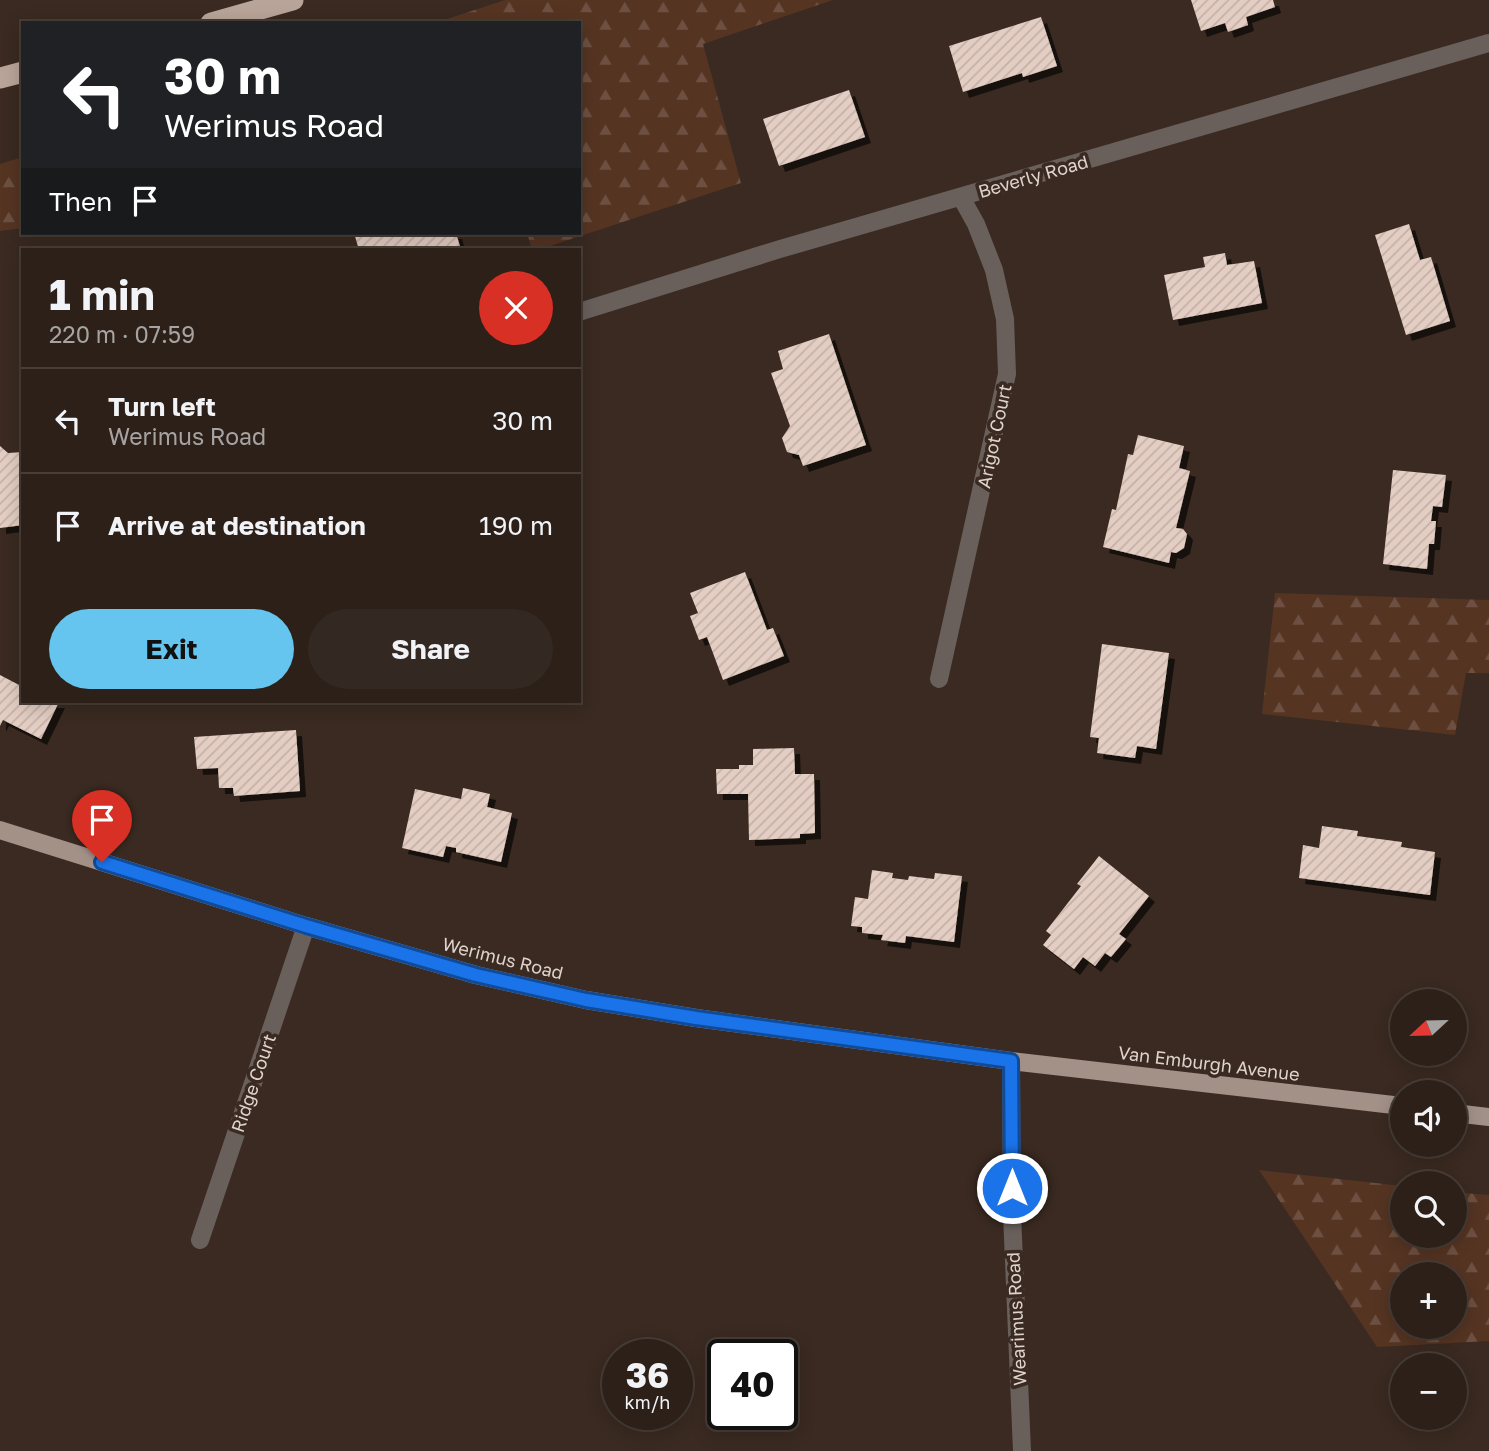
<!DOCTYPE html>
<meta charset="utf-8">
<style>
:root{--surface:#2c2019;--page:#342822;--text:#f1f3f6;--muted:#a6a3a2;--line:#483e38;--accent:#65c5ee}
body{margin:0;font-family:"Golos Text",sans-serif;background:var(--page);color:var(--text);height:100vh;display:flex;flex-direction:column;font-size:26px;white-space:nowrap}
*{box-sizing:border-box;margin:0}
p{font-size:23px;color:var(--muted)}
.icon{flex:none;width:38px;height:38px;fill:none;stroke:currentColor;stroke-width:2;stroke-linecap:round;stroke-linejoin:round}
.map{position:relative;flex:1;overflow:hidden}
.panel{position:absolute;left:21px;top:248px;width:560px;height:455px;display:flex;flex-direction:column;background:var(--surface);border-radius:0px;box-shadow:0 4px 18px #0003,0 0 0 2px var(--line)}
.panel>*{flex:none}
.banner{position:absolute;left:21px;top:21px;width:560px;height:214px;border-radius:0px;box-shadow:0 4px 18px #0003,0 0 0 2px var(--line);background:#202124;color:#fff;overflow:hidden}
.needle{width:46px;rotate:248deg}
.tools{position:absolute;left:1390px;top:989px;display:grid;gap:14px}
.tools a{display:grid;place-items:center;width:77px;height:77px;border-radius:50%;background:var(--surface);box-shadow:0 4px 18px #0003,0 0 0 2px var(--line);font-size:35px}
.speed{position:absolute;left:602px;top:1339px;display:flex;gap:14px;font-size:35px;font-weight:700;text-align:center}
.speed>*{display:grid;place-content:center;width:91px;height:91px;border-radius:50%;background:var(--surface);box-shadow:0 4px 18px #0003,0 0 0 2px var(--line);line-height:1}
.speed small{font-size:18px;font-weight:400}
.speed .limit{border:4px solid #111;border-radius:10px;background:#fff;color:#111}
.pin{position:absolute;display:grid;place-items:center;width:60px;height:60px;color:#fff;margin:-72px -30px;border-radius:50% 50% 50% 0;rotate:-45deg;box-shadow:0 0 7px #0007}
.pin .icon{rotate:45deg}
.me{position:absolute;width:77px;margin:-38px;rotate:0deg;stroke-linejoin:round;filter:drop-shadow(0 0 5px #0008)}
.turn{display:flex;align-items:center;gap:24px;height:147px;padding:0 28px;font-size:32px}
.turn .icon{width:91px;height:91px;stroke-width:2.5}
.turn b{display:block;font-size:49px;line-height:60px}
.then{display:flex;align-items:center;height:66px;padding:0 28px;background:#0003;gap:14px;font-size:26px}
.round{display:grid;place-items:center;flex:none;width:74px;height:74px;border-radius:37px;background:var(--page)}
.head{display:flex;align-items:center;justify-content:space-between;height:119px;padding:0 28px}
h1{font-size:42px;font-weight:700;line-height:52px}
.cta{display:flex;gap:14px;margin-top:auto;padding:14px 28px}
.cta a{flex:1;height:80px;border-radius:42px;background:var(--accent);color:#111;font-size:28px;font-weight:700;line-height:80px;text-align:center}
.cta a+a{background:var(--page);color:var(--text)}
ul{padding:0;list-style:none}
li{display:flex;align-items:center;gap:21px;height:105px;padding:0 28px;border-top:2px solid var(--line)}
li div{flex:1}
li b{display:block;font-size:26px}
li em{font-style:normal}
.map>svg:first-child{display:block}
.forest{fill:url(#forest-firs);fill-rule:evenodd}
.building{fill:url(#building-hatch);filter:url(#shadow)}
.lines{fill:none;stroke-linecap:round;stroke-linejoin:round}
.minor{stroke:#69605c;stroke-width:18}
.major{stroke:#a39188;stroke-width:18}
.highway{stroke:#b9a499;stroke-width:21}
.route-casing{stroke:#114b97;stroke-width:18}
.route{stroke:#1a73e8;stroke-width:12}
.labels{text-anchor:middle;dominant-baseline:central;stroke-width:7;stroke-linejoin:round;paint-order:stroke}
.street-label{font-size:18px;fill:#ded3cd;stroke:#3a2a21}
</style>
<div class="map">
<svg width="1489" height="1451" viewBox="0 0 1489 1451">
<defs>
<pattern id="forest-firs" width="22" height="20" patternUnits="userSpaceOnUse" patternTransform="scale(1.75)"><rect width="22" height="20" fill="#553422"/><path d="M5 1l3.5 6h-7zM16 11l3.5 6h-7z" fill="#6d5041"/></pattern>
<pattern id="building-hatch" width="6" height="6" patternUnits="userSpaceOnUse" patternTransform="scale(1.75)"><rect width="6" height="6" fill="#e4cec3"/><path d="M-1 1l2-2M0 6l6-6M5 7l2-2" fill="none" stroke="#c4b1a8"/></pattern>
<filter id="shadow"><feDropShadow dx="6" dy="6" stdDeviation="0" flood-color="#0009"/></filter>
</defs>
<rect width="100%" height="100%" fill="#3a2a21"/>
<g class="forest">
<path d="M505 0H833L703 44 741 183 538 250H532L527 233H579V23H435Z"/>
<path d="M23 157V228L0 231V164Z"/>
<path d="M1275 593 1489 600V673H1466L1455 735 1262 714Z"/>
<path d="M1259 1170 1402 1186V1236H1454V1192L1489 1195V1341L1377 1347ZM1402 1274H1454V1326H1402Z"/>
</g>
<g class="building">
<path d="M1191 0H1273L1275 7 1246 17 1248 25 1228 32 1225 23 1201 31Z"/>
<path d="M1041 17 1057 66 1023 77 1022 73 963 92 949 46Z"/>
<path d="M849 90 865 137 779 166 763 119Z"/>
<path d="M1409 224 1420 260 1431 257 1450 321 1406 335 1375 235Z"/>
<path d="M354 233H456L461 250H359Z"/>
<path d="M1225 253 1227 265 1254 261 1262 303 1173 320 1164 275 1205 267 1203 257Z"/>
<path d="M829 334 866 445 803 466 799 455 787 452 782 438 790 426 771 373 783 369 778 351Z"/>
<path d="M1138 435 1184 446 1179 468 1190 471 1176 528 1183 529 1187 534 1184 548 1176 553 1171 552 1169 563 1103 547 1112 509 1116 510 1128 454 1133 455Z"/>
<path d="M0 446 8 453 23 452V525L0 528Z"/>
<path d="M1393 470 1446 475 1442 507 1433 506 1431 521H1436L1434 544H1429L1427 569 1383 564Z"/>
<path d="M745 572 767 630 773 628 784 656 723 680 707 637 699 640 690 616 698 613 690 593Z"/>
<path d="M1102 644 1169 653 1156 749 1137 746 1135 758 1097 753 1099 738 1090 737Z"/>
<path d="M0 675 23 687V702H59L41 739 3 720 0 726Z"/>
<path d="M296 730 300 791 234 796 233 788H219L218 768 197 769 194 737Z"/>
<path d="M794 748 795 774H814L815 833 800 834V838L749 840 748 794H717L716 769H739V765H753V749Z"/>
<path d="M463 788 490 794 487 807 512 813 501 862 456 852V848L446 846 443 857 402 848 415 789 461 799Z"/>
<path d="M1322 826 1358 831 1357 836 1402 842 1401 847 1435 852 1430 895 1299 878 1303 845 1319 848Z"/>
<path d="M1099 856 1149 896 1119 934 1126 939 1111 957 1105 953 1095 966 1083 957 1074 969 1043 945 1051 935 1046 931 1081 886 1077 884Z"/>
<path d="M872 870 893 873 892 878 908 880 909 876 934 879 935 873 962 876 954 942 906 936 905 943 881 940 883 935 862 933V927L851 926 855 897 868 899Z"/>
</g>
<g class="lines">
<g class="minor">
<path d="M579 312 780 249 1489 43"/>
<path d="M939 679 1007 374 1005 319 994 270 976 224 961 197"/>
<path d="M1011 1061 1012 1214 1022 1451"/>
<path d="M200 1240 306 926"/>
</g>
<g class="major">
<path d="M0 830 306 926 476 975 586 1000 696 1018 1011 1061 1402 1106"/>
<path d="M1454 1113 1489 1117"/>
</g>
<g class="highway">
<path d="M211 23 293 0"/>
<path d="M0 78 23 72"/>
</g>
</g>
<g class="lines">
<g class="route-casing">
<path id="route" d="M102 862 306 926 476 975 586 1000 696 1018 1011 1061 1012 1188"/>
</g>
<use href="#route" class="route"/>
</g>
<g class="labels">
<g class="street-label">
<text transform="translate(1033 176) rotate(-16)">Beverly Road</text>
<text transform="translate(994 436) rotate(-78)">Arigot Court</text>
<text transform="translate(503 958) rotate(14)">Werimus Road</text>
<text transform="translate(1209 1063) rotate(7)">Van Emburgh Avenue</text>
<text transform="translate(253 1083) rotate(-71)">Ridge Court</text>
<text transform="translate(1016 1319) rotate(-93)">Wearimus Road</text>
</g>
</g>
</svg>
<div class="tools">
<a><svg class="needle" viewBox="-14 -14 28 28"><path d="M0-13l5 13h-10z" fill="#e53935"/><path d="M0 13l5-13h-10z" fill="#a6a3a2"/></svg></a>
<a><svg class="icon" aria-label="sound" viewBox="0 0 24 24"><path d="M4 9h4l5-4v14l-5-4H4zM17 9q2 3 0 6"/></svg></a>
<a><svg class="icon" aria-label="search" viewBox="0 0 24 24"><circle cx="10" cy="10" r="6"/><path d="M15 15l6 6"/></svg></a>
<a>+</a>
<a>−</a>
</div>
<div class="speed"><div>36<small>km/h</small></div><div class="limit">40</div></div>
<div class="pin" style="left:102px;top:862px;background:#d93025"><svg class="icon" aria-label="arrive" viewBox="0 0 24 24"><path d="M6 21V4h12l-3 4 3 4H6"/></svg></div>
<svg class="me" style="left:1012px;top:1188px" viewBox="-20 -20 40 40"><circle r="17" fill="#1a73e8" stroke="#fff" stroke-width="3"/><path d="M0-11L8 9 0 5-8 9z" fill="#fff"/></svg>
<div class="banner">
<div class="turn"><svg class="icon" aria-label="left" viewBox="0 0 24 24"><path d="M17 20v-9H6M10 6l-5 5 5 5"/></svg><div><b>30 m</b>Werimus Road</div></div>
<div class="then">Then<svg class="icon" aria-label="arrive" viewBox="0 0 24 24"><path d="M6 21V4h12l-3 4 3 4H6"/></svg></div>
</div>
<section class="panel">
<div class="head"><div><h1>1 min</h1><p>220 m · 07:59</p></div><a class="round" style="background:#d93025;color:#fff"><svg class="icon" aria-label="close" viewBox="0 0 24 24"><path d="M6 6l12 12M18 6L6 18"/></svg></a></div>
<ul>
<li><svg class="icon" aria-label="left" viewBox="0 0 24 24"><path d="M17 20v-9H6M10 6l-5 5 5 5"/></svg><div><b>Turn left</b><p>Werimus Road</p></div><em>30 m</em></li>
<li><svg class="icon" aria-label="arrive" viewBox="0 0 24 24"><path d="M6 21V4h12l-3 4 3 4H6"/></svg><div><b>Arrive at destination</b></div><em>190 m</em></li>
</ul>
<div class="cta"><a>Exit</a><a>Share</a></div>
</section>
</div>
